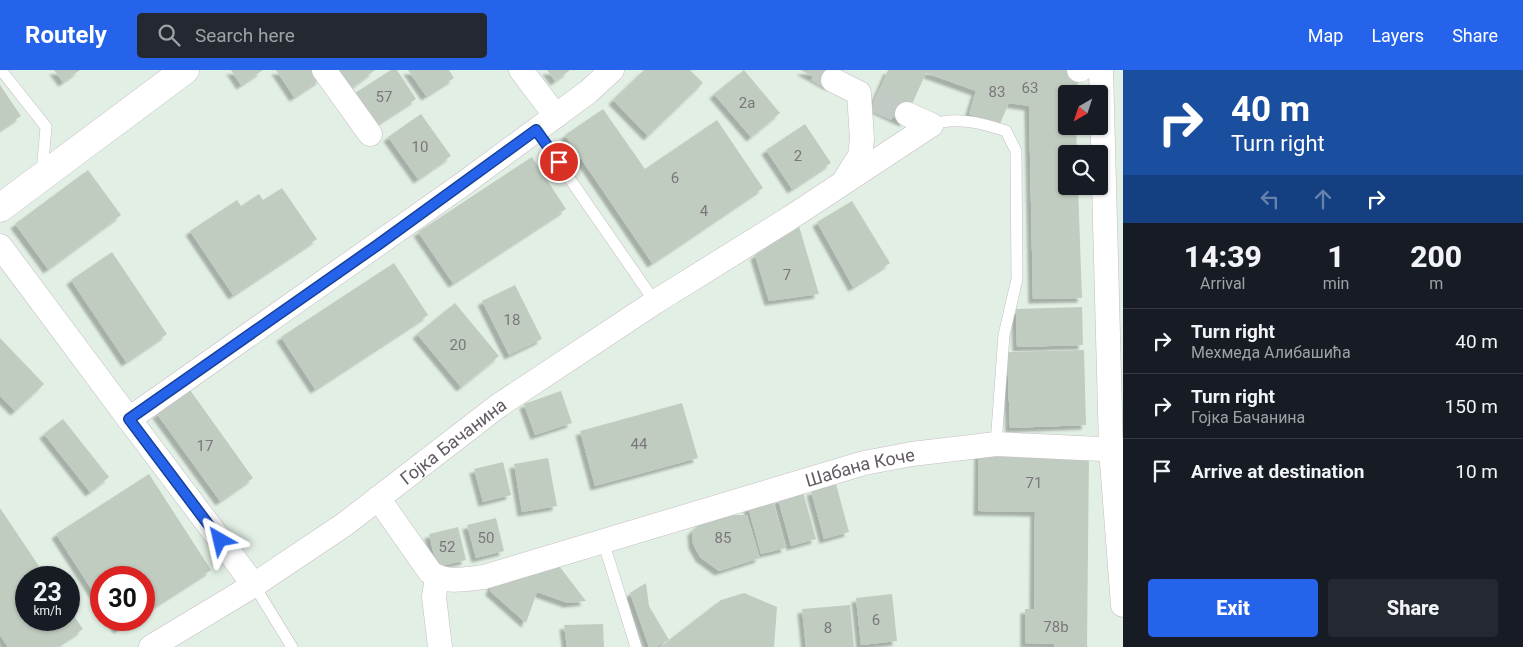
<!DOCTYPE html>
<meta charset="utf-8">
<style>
:root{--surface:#171b24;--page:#242831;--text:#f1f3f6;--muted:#9ea1a6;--line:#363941;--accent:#2563eb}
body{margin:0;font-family:Roboto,sans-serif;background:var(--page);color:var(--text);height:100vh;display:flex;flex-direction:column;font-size:19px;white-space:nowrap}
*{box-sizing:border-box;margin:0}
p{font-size:16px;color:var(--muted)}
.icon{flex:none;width:28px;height:28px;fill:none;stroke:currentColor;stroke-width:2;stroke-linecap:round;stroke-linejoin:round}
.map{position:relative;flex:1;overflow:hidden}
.drawer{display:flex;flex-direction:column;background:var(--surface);width:400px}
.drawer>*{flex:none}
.banner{background:#1a4fa0;color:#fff;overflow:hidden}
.needle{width:32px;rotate:219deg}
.fabs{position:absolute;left:1058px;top:15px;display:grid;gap:10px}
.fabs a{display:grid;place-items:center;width:50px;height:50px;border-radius:5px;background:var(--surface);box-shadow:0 1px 4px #0004;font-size:25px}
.speed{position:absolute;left:15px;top:496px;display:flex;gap:10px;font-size:25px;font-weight:700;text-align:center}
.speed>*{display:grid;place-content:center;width:65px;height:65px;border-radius:50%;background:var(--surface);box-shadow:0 1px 4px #0004;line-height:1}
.speed small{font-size:12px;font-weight:400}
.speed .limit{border:8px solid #d22;background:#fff;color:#111}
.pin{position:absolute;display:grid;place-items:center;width:42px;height:42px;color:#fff;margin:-21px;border:2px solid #fff;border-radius:50%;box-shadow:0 1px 5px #0007}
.me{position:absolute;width:55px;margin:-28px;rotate:323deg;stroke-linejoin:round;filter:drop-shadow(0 0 4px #0008)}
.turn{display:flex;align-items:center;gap:18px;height:105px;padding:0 25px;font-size:22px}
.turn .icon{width:65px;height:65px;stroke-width:2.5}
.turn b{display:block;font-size:35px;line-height:42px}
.lanes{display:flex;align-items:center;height:48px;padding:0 25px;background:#0003;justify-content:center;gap:25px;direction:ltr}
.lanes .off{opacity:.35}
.eta{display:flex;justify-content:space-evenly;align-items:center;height:85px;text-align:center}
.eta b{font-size:30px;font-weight:800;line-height:35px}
.action{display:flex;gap:10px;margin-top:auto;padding:10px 25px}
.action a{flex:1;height:58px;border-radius:5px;background:var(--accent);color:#fff;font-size:20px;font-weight:800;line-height:58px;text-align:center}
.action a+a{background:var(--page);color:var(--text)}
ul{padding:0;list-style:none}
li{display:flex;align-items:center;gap:15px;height:65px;padding:0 25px;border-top:1px solid var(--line)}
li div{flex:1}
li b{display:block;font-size:19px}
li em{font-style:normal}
header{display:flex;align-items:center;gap:30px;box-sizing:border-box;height:70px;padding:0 25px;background:var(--accent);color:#fff}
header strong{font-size:24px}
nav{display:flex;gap:28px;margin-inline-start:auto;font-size:18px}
.search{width:350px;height:45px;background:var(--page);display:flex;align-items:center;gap:12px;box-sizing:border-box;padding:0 18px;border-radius:5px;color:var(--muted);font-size:19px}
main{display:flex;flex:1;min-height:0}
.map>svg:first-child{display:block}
.building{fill:#c1ccc1;filter:url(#shadow)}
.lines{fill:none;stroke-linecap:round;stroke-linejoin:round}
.street-tunnel{stroke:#c2cac4;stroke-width:24;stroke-dasharray:24 12;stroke-linecap:butt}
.lane-casing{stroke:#c5bcc4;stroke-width:12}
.street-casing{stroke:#c5bcc4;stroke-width:25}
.secondary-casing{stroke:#c9bfc8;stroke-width:29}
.lane{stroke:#fff;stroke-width:11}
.street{stroke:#fff;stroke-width:24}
.secondary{stroke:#fff;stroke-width:28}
.route-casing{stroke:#184099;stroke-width:12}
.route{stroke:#2563eb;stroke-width:9}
.labels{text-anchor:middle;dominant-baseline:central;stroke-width:4;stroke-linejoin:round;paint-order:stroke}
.number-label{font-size:15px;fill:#7b767b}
.street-label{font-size:18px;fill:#645a64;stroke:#fff}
</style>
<header>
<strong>Routely</strong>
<div class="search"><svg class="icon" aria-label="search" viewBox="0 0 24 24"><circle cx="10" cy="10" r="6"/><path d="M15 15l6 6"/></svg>Search here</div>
<nav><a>Map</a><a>Layers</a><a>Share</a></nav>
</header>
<main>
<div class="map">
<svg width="1123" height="577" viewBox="0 0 1123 577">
<defs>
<filter id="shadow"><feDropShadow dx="-4.5" dy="4.5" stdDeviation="1" flood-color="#0004"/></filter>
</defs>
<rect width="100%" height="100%" fill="#e2efe4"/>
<g class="building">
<path d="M54 0H80L63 12Z"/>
<path d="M231 0H263L241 15Z"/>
<path d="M276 0H315L321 9 294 27Z"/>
<path d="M335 0H375L349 20Z"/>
<path d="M391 0H397L416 29 373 57 352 25Z"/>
<path d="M408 0H449L454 8 426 26Z"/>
<path d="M547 0H570L555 11Z"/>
<path d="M644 0H690L703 13 648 66 613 30Z"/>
<path d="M744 0 780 43 751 67 714 24Z"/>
<path d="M801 0H838L830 16Z"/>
<path d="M888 0H1079L1077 24H1066V56H1076L1077 84H1066V116H1078L1082 228 1033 229 1029 36 1009 33 999 56 969 44 976 21 926 3 904 52 872 37Z"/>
<path d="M0 15 21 46 0 60Z"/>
<path d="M603 39 645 99 717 50 763 118 652 193 565 65Z"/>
<path d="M421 44 451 86 418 109 388 67Z"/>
<path d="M805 54 831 93 792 119 766 80Z"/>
<path d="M532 87 566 139 453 213 418 162Z"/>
<path d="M88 100 121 145 48 199 15 154Z"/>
<path d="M282 118 317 169 233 225 190 161 237 130 241 136 259 124 263 130Z"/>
<path d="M852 131 890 193 853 217 817 152Z"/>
<path d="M799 156 819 224 769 231 755 185Z"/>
<path d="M112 182 167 264 126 292 71 210Z"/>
<path d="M394 193 428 245 315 319 281 267Z"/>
<path d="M515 215 542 269 509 285 482 231Z"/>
<path d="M455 233 499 286 461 317 417 264Z"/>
<path d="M1082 237 1083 275 1017 277 1016 239Z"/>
<path d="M0 268 44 314 15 341 0 326Z"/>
<path d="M1084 280 1086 355 1010 358 1007 282Z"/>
<path d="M190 320 253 408 220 431 157 344Z"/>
<path d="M561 321 572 353 535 365 524 334Z"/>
<path d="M682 333 698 388 595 416 580 361Z"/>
<path d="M63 349 109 407 90 422 44 364Z"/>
<path d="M979 383 1089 384 1087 577H1054V574L1025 573V539H1034L1035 442 978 441Z"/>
<path d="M548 388 557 436 522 442 514 394Z"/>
<path d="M503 392 511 425 483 432 474 399Z"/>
<path d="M149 404 211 500 144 543V508H101V534L56 464Z"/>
<path d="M836 414 849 462 824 469 811 421Z"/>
<path d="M803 422 816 469 791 476 778 429Z"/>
<path d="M773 430 786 478 761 484 748 437Z"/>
<path d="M0 438 47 508H26V550H69V539L83 559 56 577H8L0 565Z"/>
<path d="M709 445H747L760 488 719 501 700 487 693 474 692 461Z"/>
<path d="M496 448 504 481 476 488 467 455Z"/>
<path d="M458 457 466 490 437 497 429 464Z"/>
<path d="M553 488 586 531 568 533 537 522 526 553 490 521 495 508Z"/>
<path d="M646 513 649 536 669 570 655 577H649L630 523Z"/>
<path d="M744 523 777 537 774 577H660L721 530Z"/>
<path d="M892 524 897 571 861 575 856 528Z"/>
<path d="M850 535 854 577H806L802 539Z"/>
<path d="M112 550H132L118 559Z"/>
<path d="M603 554 604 577H567L564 555Z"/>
</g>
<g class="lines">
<g class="street-tunnel">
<path d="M817 0 833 10"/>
<path d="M874 30 907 44"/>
</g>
<g class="lane-casing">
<g id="lane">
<path d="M1 0 46 57 42 103"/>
<path d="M931 55C955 46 982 53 1006 61L1016 81 1017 209 1004 265 996 374"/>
<path d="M536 60 655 232"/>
<path d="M603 471 636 577"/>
<path d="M254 515 292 577"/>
</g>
</g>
<g class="street-casing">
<g id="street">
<path d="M324 0 370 64"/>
<path d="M521 0 556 46"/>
<path d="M1079 0H1080"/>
<path d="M1101 0 1111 379 1123 535"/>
<path d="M833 10 859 23 862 69 860 86 846 108"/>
<path d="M907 44 931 55"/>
<path d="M0 176 129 349 463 114 588 22 612 0"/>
<path d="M129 349 254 515"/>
<path id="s1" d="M378 428 430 502C445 514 467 509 484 507L864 393 912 384 996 374 1123 380"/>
<path d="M437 507 434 527 440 577"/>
<path id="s2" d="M151 577 254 515 345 454 498 336 655 232 790 148 931 55"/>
</g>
</g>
<g class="secondary-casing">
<path id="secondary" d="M0 138 185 0"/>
</g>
<use href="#lane" class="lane"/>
<use href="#street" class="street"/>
<use href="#secondary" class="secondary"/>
</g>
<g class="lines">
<g class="route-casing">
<path id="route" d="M220 470 129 349 379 174 536 60 559 92"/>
</g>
<use href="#route" class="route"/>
</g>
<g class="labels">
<g class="number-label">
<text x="1030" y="18">63</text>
<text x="997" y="22">83</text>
<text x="384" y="27">57</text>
<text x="747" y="33">2a</text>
<text x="420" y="77">10</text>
<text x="798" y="86">2</text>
<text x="675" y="108">6</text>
<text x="704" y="141">4</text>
<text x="787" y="205">7</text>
<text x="512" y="250">18</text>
<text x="458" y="275">20</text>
<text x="639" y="374">44</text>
<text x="205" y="376">17</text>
<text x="1034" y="413">71</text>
<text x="486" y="468">50</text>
<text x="723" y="468">85</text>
<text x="447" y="477">52</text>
<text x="876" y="550">6</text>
<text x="1056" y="557">78b</text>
<text x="828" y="558">8</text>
</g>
<g class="street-label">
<text stroke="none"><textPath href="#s2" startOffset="366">Гојка Бачанина</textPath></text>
<text stroke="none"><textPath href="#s1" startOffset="538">Шабана Коче</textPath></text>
</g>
</g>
</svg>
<div class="fabs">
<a><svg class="needle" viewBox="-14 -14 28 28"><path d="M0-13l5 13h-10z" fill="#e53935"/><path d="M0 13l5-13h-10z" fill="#9ea1a6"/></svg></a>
<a><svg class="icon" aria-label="search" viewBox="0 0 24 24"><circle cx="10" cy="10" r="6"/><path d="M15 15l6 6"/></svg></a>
</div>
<div class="speed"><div>23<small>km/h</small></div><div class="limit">30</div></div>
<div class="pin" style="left:559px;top:92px;background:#d93025"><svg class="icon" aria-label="arrive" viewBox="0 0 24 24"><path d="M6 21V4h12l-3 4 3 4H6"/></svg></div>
<svg class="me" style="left:220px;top:470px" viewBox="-20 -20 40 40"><path d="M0-17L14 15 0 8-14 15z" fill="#2563eb" stroke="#fff" stroke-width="4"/></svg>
</div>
<section class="drawer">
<div class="banner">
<div class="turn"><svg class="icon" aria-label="right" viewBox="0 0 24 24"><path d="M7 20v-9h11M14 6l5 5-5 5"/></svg><div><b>40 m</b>Turn right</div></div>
<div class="lanes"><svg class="icon off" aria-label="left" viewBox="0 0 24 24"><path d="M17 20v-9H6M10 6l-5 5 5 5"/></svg><svg class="icon off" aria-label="ahead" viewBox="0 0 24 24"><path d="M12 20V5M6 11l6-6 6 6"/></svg><svg class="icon" aria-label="right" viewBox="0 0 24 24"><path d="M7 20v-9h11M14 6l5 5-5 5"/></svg></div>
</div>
<div class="eta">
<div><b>14:39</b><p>Arrival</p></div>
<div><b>1</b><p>min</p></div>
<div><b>200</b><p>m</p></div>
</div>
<ul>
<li><svg class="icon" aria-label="right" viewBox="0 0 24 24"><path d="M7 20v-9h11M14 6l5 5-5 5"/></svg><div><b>Turn right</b><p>Мехмеда Алибашића</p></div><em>40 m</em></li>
<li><svg class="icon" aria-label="right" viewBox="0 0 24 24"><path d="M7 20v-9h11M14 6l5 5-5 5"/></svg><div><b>Turn right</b><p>Гојка Бачанина</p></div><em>150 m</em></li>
<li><svg class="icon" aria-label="arrive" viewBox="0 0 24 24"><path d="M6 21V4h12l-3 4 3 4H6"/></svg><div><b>Arrive at destination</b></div><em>10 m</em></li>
</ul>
<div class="action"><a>Exit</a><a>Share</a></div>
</section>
</main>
